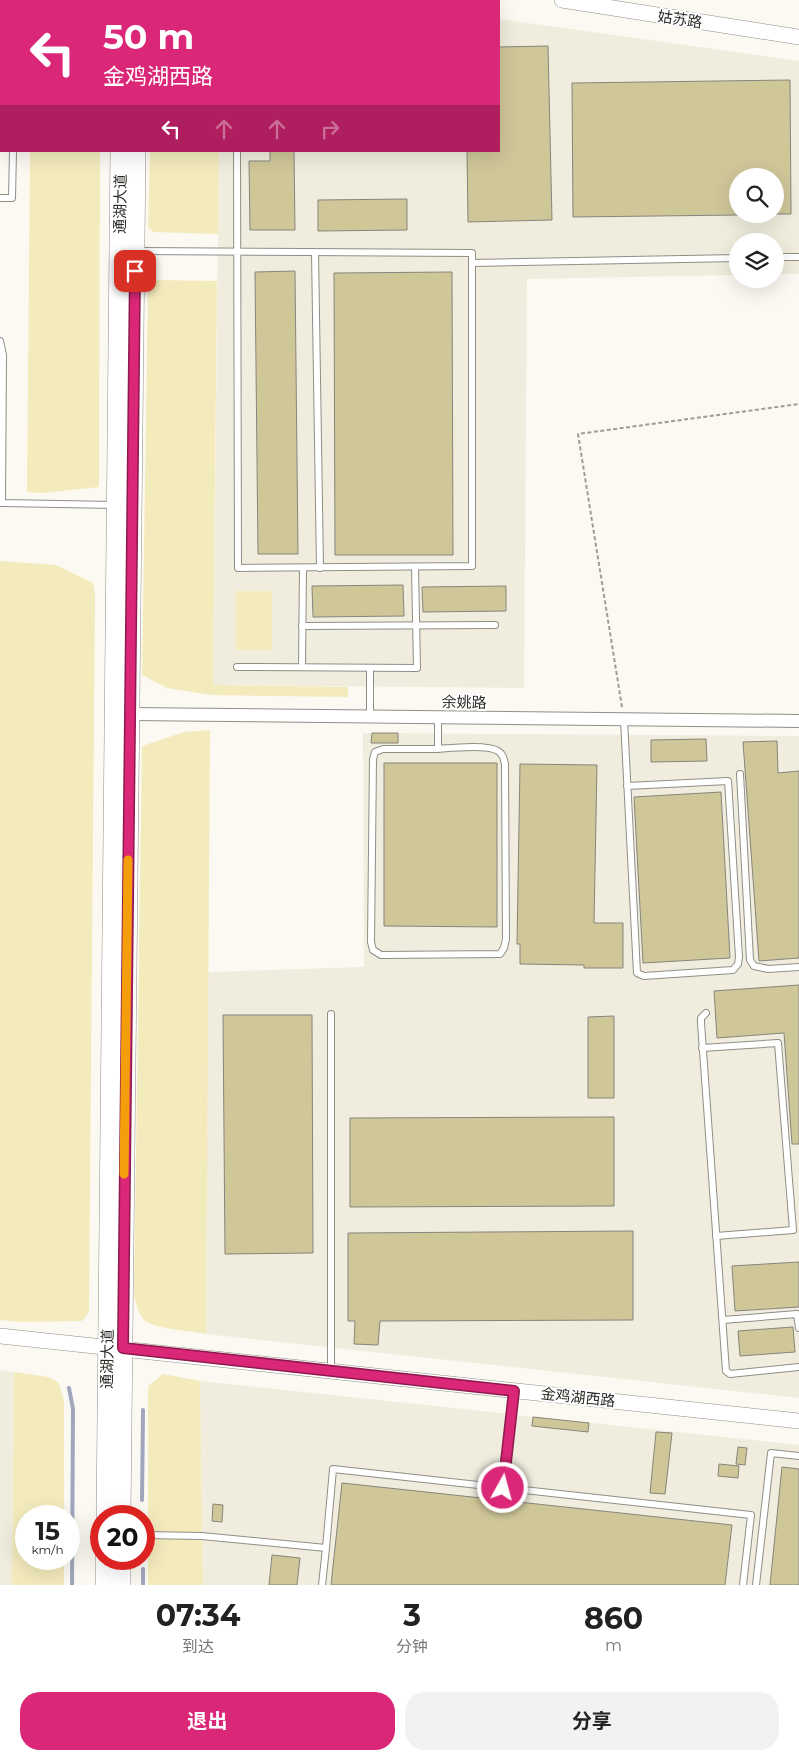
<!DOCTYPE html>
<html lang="zh">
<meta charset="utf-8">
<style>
:root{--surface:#fff;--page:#f2f2f2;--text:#222;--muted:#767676;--accent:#db2777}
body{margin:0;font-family:Montserrat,"Noto Sans SC",sans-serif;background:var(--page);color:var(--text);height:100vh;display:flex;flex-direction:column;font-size:19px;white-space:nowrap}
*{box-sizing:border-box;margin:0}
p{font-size:16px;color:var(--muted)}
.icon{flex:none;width:28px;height:28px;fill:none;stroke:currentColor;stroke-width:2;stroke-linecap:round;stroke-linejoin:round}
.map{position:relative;height:1585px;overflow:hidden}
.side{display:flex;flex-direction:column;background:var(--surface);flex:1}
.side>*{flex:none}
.hud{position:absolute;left:0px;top:0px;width:500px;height:152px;box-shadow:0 5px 20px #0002;background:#db2777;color:#fff;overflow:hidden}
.controls{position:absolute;left:729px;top:168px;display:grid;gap:10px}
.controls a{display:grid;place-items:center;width:55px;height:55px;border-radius:50%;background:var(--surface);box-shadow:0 5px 20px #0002;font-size:25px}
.speed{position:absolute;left:15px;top:1505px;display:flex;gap:10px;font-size:25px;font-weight:700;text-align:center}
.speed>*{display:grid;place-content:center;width:65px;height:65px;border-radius:50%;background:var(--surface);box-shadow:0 5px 20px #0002;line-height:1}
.speed small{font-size:12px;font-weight:400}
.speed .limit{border:8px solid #d22;background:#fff;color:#111}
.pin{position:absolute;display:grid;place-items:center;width:42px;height:42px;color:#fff;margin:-21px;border-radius:10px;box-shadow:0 2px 8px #0006}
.me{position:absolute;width:55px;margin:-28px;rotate:7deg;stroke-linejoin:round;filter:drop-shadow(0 0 4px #0008)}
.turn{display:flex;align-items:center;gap:18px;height:105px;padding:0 20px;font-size:22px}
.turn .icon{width:65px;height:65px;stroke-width:2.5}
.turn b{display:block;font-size:35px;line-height:42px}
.lanes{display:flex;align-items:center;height:48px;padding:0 20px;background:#0003;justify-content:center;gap:25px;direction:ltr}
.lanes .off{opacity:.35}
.eta{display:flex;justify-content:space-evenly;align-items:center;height:85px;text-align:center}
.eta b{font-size:30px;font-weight:700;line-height:35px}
.primary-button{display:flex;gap:10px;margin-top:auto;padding:10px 20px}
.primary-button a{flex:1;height:58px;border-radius:20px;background:var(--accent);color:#fff;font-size:20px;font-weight:700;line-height:58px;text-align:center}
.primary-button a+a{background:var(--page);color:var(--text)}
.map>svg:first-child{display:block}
.built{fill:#f0edde;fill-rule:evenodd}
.green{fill:#f4ebbd}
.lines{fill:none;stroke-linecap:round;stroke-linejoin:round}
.stream{stroke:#a0a6be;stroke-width:4}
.building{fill:#cfc798;stroke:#86857e}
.service-casing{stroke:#8f8e87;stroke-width:8}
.minor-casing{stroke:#8f8e87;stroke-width:14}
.tertiary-casing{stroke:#8f8e87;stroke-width:16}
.primary-casing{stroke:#8f8e87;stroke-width:20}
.path{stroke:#9d9c96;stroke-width:2;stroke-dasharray:4 2.5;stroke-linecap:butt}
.service{stroke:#fff;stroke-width:6}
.minor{stroke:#fff;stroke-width:12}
.tertiary{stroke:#fff;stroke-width:15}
.primary{stroke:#fff;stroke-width:19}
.route-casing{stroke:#8e194d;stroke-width:12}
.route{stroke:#db2777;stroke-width:9}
.slow{stroke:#f59e0b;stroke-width:9}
.labels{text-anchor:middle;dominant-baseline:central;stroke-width:4;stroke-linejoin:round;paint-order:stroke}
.street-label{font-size:15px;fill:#2c2c28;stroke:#fff}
</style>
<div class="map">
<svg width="799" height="1585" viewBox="0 0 799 1585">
<rect width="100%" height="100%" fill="#fbf9f1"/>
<g class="built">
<path d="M220 0H378L386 1H220Z"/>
<path d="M499 19 799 61V274H775V241H738L737 275 527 279 524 688 213 685 219 151H499ZM738 176H775V214H738Z"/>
<path d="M363 733 799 736V1398L206 1334 208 972 364 967Z"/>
<path d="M0 1370 14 1372 12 1585H0Z"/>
<path d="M200 1381 799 1445V1585H203Z"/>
</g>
<g class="green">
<path d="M30 151H100L99 487 42 493 27 492Z"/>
<path d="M150 151H219L218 234 153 232 148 227Z"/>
<path d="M154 280 217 281 213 685 348 687V697L211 695 167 688 142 675 148 289 149 284Z"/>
<path d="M0 561 56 565 93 583 95 595 89 1312 82 1321 21 1322 0 1320Z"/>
<rect x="236" y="591" width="36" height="59"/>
<path d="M210 730 206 1334C192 1331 154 1329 144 1320 138 1313 136 1304 134 1295L142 746 184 732Z"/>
<path d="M14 1372 48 1377 59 1383 64 1401V1516H26V1559H64V1585H12Z"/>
<path d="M163 1374 200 1381 203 1585H148V1386Z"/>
</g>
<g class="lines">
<g class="stream">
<path d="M69 1388 73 1409 72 1585"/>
<path d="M142 1500 143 1410"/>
<path d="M143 1585V1569"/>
</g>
</g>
<g class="building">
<path d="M548 46 552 220 468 222 467 151H499V47Z"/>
<path d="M790 80 791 214H775V176H738V215L573 217 572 83Z"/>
<path d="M270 151H294L295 230H250L249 161H270Z"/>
<path d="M407 199V230L318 231V200Z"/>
<path d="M295 271 298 554H258L255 272Z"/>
<path d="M452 272 453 555H335L334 273Z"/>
<path d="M403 585 404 616 313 617 312 586Z"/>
<path d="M506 586V611L423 612 422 587Z"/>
<path d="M372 733H398V743H371Z"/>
<path d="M706 739 707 761 651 762V740Z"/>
<path d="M777 741 778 773 799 771V958L759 961 743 742Z"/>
<path d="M384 763H497V927L384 926Z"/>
<path d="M520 764 597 765 594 923H623V968H584V965L520 964V944H517Z"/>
<path d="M721 792 730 958 643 963 634 797Z"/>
<path d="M799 985V1144H792L784 1033 717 1038 714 991Z"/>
<path d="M223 1015H312L313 1253 225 1254Z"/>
<path d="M614 1016V1098H588V1017Z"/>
<path d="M614 1117V1206L350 1207V1118Z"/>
<path d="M633 1231V1320L380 1321 378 1345 354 1344 355 1321H348V1233Z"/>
<path d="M799 1262V1307L735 1311 732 1266Z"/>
<path d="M793 1327 795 1352 740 1356 738 1331Z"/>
<path d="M533 1417 589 1423 588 1432 532 1426Z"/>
<path d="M656 1432 672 1433 665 1494 650 1493Z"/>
<path d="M738 1447 747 1448 745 1465 736 1464Z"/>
<path d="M719 1464 739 1466 738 1478 718 1476Z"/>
<path d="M782 1467 799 1469V1585H770Z"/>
<path d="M342 1483 732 1525 725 1585H331Z"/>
<path d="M213 1504 223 1505 222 1522 212 1521Z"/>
<path d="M272 1555 300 1558 297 1585H269Z"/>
</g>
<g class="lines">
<g class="service-casing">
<g id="service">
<path d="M6 0 9 1"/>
<path d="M0 98H1"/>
<path d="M0 198H12L13 151"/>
<path d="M136 251C248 252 360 252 472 253V566L238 568 237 151"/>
<path d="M315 252 320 568"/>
<path d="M775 257H799"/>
<path d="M472 263 738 258"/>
<path d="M0 341 3 355 2 503 116 505"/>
<path d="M302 626 495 625"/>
<path d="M237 667 417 668 415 567"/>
<path d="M302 667 303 568"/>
<path d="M370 668V717"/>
<path d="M624 720 637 973 644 976 733 970 738 964 739 957 728 781 627 786"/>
<path d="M438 749C451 748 487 744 498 751 503 754 504 759 505 764L506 939 504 948 500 954 381 955 373 950 371 942 373 759 375 752 383 749H438V718"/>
<path d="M740 774 750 960 754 966 768 969 799 967"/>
<path d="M706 1013 701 1018V1023L726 1371 730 1374 799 1367"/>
<path d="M702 1048 778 1043 793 1230 716 1236"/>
<path d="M723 1320 797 1314 799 1328"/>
<path d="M331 1371V1014"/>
<path d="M503 1488 514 1391"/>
<path d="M144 1535 202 1536 326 1548 333 1469 751 1515 743 1585"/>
<path d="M322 1585 326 1548"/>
<path d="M756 1585 771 1453 799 1456"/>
</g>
</g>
<g class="minor-casing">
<path id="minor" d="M129 714 799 721"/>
</g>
<g class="tertiary-casing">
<g id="tertiary">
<path d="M562 0 799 37"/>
<path d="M0 1336 799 1421"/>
</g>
</g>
<g class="primary-casing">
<g id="primary">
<path d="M122 1V0"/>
<path d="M138 1V0"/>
<path d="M106 1516 120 151"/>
<path d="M121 1516 136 151"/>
<path d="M105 1585V1559"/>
<path d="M121 1585V1559"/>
</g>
</g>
<path class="path" d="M622 707 578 434 799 404"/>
<use href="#service" class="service"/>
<use href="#minor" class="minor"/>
<use href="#tertiary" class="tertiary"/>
<use href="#primary" class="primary"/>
</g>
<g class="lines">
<g class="route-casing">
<path id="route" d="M135 271 123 1348 514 1391 503 1488"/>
</g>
<use href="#route" class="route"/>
<path class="slow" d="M124 1174 128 860"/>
</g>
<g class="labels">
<g class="street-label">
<text transform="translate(680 19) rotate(9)">姑苏路</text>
<text transform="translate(120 204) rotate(-89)">通湖大道</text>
<text transform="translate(464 702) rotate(1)">余姚路</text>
<text transform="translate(107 1359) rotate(-89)">通湖大道</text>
<text transform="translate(578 1397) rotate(6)">金鸡湖西路</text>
</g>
</g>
</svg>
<div class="controls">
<a><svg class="icon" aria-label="search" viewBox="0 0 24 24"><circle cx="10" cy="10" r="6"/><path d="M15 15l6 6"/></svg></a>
<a><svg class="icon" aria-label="layers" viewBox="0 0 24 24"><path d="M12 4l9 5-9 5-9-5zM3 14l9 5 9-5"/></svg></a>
</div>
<div class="speed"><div>15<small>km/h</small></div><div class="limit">20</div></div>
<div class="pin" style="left:135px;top:271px;background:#d93025"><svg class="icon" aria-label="arrive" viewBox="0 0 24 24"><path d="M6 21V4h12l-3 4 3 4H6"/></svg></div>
<svg class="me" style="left:503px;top:1488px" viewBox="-20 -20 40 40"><circle r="17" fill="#db2777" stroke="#fff" stroke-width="3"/><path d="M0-11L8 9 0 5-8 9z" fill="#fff"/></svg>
<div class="hud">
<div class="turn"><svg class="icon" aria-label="left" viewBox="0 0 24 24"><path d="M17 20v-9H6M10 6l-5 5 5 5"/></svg><div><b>50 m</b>金鸡湖西路</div></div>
<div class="lanes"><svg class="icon" aria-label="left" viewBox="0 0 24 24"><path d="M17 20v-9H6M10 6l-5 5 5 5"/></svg><svg class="icon off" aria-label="ahead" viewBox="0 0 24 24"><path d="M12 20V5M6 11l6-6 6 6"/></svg><svg class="icon off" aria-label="ahead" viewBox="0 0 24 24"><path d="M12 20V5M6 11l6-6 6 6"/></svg><svg class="icon off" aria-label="right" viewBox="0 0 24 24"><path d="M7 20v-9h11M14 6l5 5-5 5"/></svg></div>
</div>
</div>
<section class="side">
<div class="eta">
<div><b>07:34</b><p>到达</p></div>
<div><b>3</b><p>分钟</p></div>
<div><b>860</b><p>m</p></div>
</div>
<div class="primary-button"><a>退出</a><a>分享</a></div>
</section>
